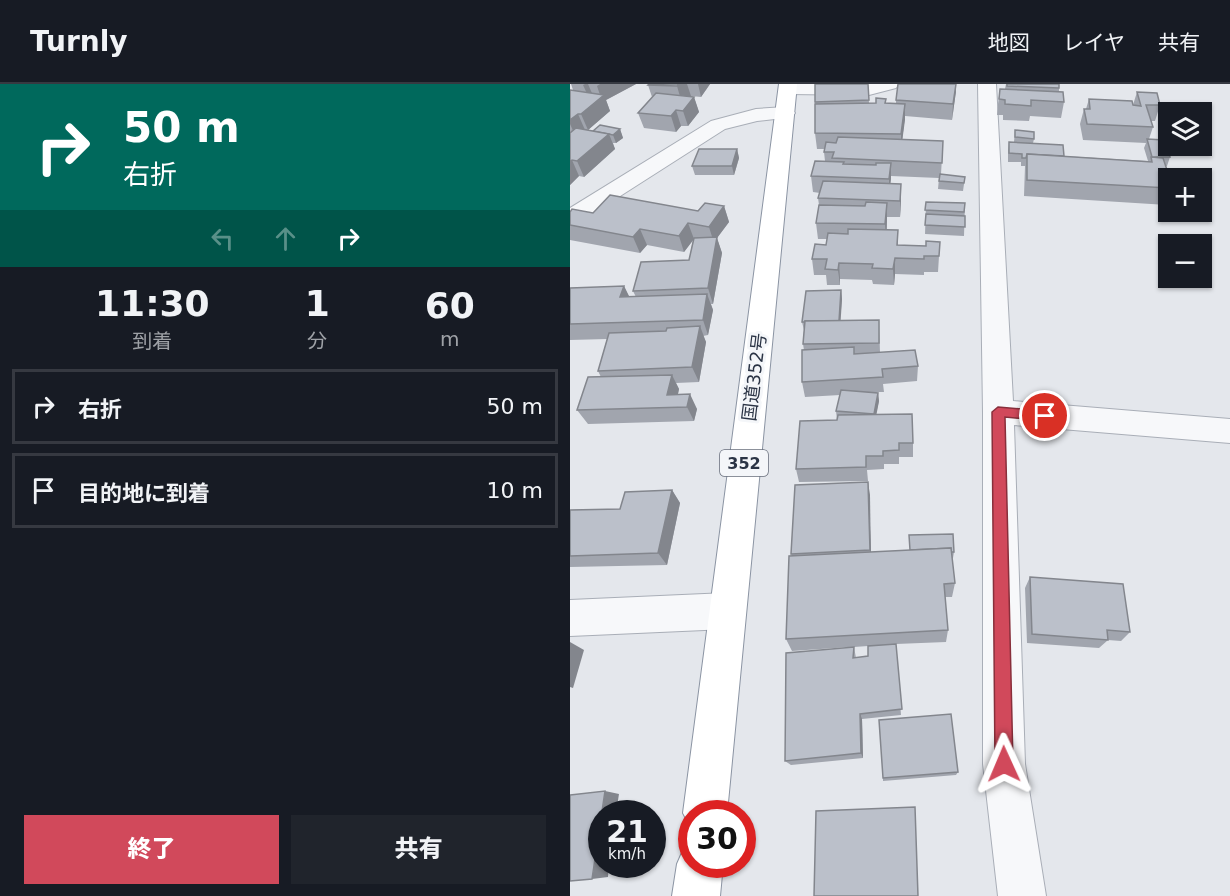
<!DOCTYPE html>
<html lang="ja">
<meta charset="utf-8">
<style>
:root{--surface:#171b24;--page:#20242c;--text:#f1f3f6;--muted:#9ea1a6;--line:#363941;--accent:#d1495b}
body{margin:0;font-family:"DejaVu Sans","Noto Sans JP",sans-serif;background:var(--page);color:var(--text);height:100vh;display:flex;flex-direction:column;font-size:22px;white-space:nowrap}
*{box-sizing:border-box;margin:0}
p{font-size:20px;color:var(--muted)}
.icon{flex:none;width:33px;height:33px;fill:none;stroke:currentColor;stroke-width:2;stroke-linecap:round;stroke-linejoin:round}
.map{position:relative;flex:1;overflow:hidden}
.details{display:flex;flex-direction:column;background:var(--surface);width:570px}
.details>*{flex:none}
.top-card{background:#00695c;color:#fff;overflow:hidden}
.controls{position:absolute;left:588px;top:18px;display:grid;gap:12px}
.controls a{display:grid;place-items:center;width:54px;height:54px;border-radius:0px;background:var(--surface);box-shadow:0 2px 4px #0004;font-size:30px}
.speed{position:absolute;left:18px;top:716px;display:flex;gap:12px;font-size:30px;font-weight:700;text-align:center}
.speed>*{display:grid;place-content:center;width:78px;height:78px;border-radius:50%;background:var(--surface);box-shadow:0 2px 4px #0004;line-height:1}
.speed small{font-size:15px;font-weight:400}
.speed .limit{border:9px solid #d22;background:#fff;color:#111}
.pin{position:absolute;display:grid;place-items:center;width:51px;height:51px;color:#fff;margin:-26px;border:3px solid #fff;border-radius:50%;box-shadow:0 2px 6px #0007}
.me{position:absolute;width:66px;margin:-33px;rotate:359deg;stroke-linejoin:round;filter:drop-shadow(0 0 4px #0008)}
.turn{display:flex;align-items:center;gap:21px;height:126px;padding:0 24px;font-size:27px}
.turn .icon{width:78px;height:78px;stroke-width:2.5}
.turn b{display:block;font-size:42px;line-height:51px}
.lanes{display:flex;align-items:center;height:57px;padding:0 24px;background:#0003;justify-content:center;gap:30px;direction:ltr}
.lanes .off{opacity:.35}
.eta{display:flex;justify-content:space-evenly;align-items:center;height:102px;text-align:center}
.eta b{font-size:36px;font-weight:800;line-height:42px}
.cta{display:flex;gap:12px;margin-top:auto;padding:12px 24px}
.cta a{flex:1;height:69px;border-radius:0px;background:var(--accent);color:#fff;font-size:24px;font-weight:800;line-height:69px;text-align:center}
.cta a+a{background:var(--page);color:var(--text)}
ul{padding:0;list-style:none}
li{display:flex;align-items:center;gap:18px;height:75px;margin:0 12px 9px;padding:0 12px;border:3px solid var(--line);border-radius:0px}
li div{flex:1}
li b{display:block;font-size:22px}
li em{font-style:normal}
header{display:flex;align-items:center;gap:36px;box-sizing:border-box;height:84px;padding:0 30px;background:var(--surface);border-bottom:2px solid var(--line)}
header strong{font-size:28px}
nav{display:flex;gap:33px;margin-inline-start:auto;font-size:21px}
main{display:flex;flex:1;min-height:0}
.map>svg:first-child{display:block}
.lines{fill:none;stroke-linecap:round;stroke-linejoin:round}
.minor-casing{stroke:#a9aeb7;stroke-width:2}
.highway-casing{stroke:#8b94a3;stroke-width:2}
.minor{fill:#f7f8fa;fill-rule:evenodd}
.highway{fill:#fff;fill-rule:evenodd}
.wall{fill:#a1a5ae;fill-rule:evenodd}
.shaded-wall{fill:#83868d}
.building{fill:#bbc0ca;stroke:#83868d;stroke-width:1.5}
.route{fill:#d1495b;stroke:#882f3b;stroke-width:1.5}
.labels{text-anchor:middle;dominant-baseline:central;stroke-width:6;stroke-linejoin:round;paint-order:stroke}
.shield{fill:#f4f6f9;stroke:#676e7b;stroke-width:1.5}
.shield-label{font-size:16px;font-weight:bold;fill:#2b3445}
.street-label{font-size:18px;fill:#2b3445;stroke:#f4f6f9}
</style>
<header>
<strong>Turnly</strong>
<nav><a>地図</a><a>レイヤ</a><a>共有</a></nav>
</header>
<main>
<section class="details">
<div class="top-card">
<div class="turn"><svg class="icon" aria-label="right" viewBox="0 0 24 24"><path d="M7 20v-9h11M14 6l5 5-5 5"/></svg><div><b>50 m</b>右折</div></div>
<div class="lanes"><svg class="icon off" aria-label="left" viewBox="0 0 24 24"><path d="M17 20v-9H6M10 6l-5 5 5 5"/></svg><svg class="icon off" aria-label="ahead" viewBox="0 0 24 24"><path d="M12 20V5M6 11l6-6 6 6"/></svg><svg class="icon" aria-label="right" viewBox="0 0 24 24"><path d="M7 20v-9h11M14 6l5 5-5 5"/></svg></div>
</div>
<div class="eta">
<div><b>11:30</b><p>到着</p></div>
<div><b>1</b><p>分</p></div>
<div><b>60</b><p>m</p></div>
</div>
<ul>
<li><svg class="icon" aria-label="right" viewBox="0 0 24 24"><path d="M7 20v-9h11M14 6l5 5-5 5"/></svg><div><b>右折</b></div><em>50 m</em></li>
<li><svg class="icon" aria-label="arrive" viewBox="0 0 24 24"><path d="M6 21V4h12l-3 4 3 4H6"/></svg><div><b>目的地に到着</b></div><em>10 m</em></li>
</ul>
<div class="cta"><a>終了</a><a>共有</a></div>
</section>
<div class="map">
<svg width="660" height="812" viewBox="0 0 660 812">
<rect width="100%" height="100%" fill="#e4e7ec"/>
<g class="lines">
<g class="minor-casing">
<g id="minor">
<path d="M212 0H329L326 4 299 11 218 10 211 8 209 4Z"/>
<path d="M408 0H426L443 317 660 335V359L444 341 455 680 476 812H428L413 680V328Z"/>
<path d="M215 23 222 25 225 29 222 33 187 37 155 45 8 139 0 141V124L141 37 186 25Z"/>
<path d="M157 509 170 514 176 527 170 540 157 545 0 552V516Z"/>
</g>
</g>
<g class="highway-casing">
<g id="highway">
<path d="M209 0H227L157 729H122V746L113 729Z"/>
<path d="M122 760V780H153L150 812H102L107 780 114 764Z"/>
</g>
</g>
<use href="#minor" class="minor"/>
<use href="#highway" class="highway"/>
</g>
<g class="wall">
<path d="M1 0H66L36 16 40 27 18 46 23 47 50 45 53 54 46 59H43L45 65 14 93 9 92 0 101V6H3Z"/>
<path d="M79 0H140L131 13 121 12 124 13 129 28 118 42H111L106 48 74 44 68 29 82 13 78 1Z"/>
<path d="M298 0 299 19 326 20V16L386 7 382 36 335 32 332 56 373 57 371 90 395 93 393 107 368 105 369 94 321 92 320 100 331 116 330 133H317V146H328V162L369 172 368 188H354V191L325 190 324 201 303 200 302 196 270 195V201H257L256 191H244L242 175 256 161 257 155H248L246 139 249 121 248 114 250 109 243 108 241 92 255 77 254 68V65H247L245 49V18L262 1Z"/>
<path d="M436 0H489V8L494 18 491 34 460 32 459 37 433 36V31H427L428 20 430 5H435Z"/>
<path d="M567 8 590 21 585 37H581L583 43 579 55 600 73 597 82H596L597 86 609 94H598V116L597 121 454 112 455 82H451V78H438V66L439 58H444L445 46 464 55 463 59 494 72 578 77 574 64 576 59 513 56 510 40 514 25H516L519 15 563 21Z"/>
<path d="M167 65 169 74 164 91H125L122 82Z"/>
<path d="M356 118 395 119 394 152 355 150Z"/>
<path d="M154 122 159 138 147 154 152 169 143 220H141L143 226 138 251 133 252 136 258 129 298 106 299 109 305 108 310 127 325 124 337 18 340 7 326 31 293 28 287 37 255 0 256V204L54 202 59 213H66L63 207 119 176 123 156 114 168 77 161 70 169 0 156V128L23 129 128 127Z"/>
<path d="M271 206 272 215 270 237 309 236 310 269 348 282 347 297 313 300 314 308H304L308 309 309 317 306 330 343 359V373H329V380H314V385L297 386 298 397 229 398 226 385 267 336 266 327 270 311 235 313 232 298 234 266 233 260 234 246 232 238Z"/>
<path d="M298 398 301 468H384L383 474H382L385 499 382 513H375L378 546 376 558 326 560 331 631 292 635 293 674 221 681 215 677 279 563 222 567 216 555 222 472 221 470ZM298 562V572L286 574 284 563Z"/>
<path d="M102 406 110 419 97 481 0 483V426L50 425Z"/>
<path d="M460 493 560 548 551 557 538 556 529 564 457 559 455 504Z"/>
<path d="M388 688 386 691 313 697V694Z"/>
</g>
<g class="shaded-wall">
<path d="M15 0H18L24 14 20 16 13 1Z"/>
<path d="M30 0H66L36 16 40 27 18 46 11 30 31 14 27 2Z"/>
<path d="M109 0H117L121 12 113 23 107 2Z"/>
<path d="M128 0H140L131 13Z"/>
<path d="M386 0V7L382 36 383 20Z"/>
<path d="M124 13 129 28 118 42 113 27Z"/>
<path d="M335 20V36L331 66V50Z"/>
<path d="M106 26 111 42 106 48 101 32Z"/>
<path d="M8 30 15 46 6 53 0 40V36Z"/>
<path d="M50 45 53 54 46 59 43 51Z"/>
<path d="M39 50 45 65 14 93 7 77Z"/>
<path d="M167 65 169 74 164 91 162 82Z"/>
<path d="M2 76 9 92 0 101V78Z"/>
<path d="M321 79V95L319 111V95Z"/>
<path d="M331 100V116L330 133V117Z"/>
<path d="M317 119V135L316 156 315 140Z"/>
<path d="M154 122 159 138 147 154 152 169 143 220 138 204 144 159 139 143Z"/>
<path d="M118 139 124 155 114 168 109 152Z"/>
<path d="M70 145 77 161 70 169 63 153Z"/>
<path d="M325 174V190L324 201 323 185Z"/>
<path d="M269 179 270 195V201L268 186Z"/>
<path d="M54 202 62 218 50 213Z"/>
<path d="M271 206 272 215 270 246 269 238Z"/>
<path d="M137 210 143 226 138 251 133 236Z"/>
<path d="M130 242 136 258 129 298 122 283Z"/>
<path d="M102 291 109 305 105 323 97 311Z"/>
<path d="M308 309 309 317 305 338 304 330Z"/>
<path d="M120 310 127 325 124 337 117 323Z"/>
<path d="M298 398 300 411 301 477 300 466Z"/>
<path d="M102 406 110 419 97 481 88 469Z"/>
<path d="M0 558 14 566 3 604 0 603Z"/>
<path d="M290 630 292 635 293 674 291 669Z"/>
<path d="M35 707 49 710 46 729H32Z"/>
<path d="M32 732V780H39L38 793 22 795Z"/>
</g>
<g class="building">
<path d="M79 0H109L107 2 78 1Z"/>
<path d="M245 0H298L299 16 245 18Z"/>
<path d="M328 0H386L383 20 326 16Z"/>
<path d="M437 0H489V4L437 2Z"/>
<path d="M430 5 493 8 494 18 461 16V22L435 20V16L429 15Z"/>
<path d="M0 6 34 11 11 30H8L0 36Z"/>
<path d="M567 8 587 9 590 21H576L583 43 517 40 514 25H520L519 15 562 17 563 21 571 22Z"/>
<path d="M86 9 124 13 113 27 106 26 101 32 68 29Z"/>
<path d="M306 14 316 15 315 19 335 20 331 50 245 49V20L306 19Z"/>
<path d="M30 41 50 45 43 51 23 47Z"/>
<path d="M6 44 39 50 7 77 2 76 0 78V49Z"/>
<path d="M445 46 464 48V55L445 53Z"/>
<path d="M268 53 373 57 372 79 262 74 264 68H254L256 58 266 59Z"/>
<path d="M577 55 594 56 600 73H582Z"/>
<path d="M439 58 493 61 494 72 457 70 456 74H452V70L439 69Z"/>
<path d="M129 65H167L162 82H122Z"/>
<path d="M457 70 582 78 581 73 593 74 597 86H607L609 94 600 93 601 94H598V104L457 96Z"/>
<path d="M245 77 274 78 273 80 306 81V79H321L319 95 241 92Z"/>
<path d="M370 90 395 93 394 99 369 97Z"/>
<path d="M253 97 331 100 330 117 248 114Z"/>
<path d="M40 111 128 127 135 119 154 122 139 143 118 139 109 152 70 145 63 153 0 141V128L2 125 23 129Z"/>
<path d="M296 118 317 119 315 140 246 139 249 121 295 122Z"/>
<path d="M356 118 395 119 394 128 355 126Z"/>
<path d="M356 130 395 132V143L355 141Z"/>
<path d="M278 145 328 146 327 161 356 162V157L370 158 369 172H354V175L325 174 323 185 302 184 303 180 269 179 268 186 255 185 257 175H242L245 160 256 161 258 149 278 150Z"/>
<path d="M147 153 138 204 63 207 71 178 119 176 124 154Z"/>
<path d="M54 202 50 213 137 210 133 236 0 240V204Z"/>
<path d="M271 206 269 237H235V238H232L236 207Z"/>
<path d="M309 236V259L233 260 235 237Z"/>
<path d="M130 242 122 283 28 287 39 249 96 247 97 244Z"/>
<path d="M284 263V270L345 266 348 282 312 285 313 293 232 298V266Z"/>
<path d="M102 291 97 311 120 310 117 323 7 326 18 293Z"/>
<path d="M271 306 308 309 304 330 266 327Z"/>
<path d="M342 330 343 359H329V366L313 367V372H296V383L226 385 230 337 267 336 268 331Z"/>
<path d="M298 398 300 466 221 470 225 401Z"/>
<path d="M102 406 88 469 0 472V426L50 425 55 408Z"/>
<path d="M383 450 384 468H381V464L340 466 339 451Z"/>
<path d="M381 464 385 499 374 500 378 546 216 555 219 472Z"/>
<path d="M460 493 553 500 560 548 537 546 538 556 462 550Z"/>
<path d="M326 560 332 625 290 630 291 669 215 677 216 569 284 563 283 574 298 572V562Z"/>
<path d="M381 630 388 688 313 694 309 636Z"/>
<path d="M35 707 22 795 0 797V711Z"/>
<path d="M345 723 348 812H244L246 727Z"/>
</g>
<path class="route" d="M428 323 475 327 481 332 475 337 435 333 443 680 440 686 434 689 427 686 425 680 422 328Z"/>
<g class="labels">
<rect class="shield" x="150" y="366" width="48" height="26" rx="4.5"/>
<g class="shield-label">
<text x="174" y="379">352</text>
</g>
<g class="street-label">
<text transform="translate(184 293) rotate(-83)">国道352号</text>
</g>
</g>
</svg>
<div class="controls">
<a><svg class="icon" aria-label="layers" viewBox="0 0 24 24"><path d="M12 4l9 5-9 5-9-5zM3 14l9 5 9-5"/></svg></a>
<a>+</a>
<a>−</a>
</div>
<div class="speed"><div>21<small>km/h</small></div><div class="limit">30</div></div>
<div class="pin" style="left:475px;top:332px;background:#d93025"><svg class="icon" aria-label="arrive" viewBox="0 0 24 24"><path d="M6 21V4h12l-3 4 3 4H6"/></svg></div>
<svg class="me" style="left:434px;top:680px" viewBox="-20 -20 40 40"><path d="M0-17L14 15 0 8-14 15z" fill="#d1495b" stroke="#fff" stroke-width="4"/></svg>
</div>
</main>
